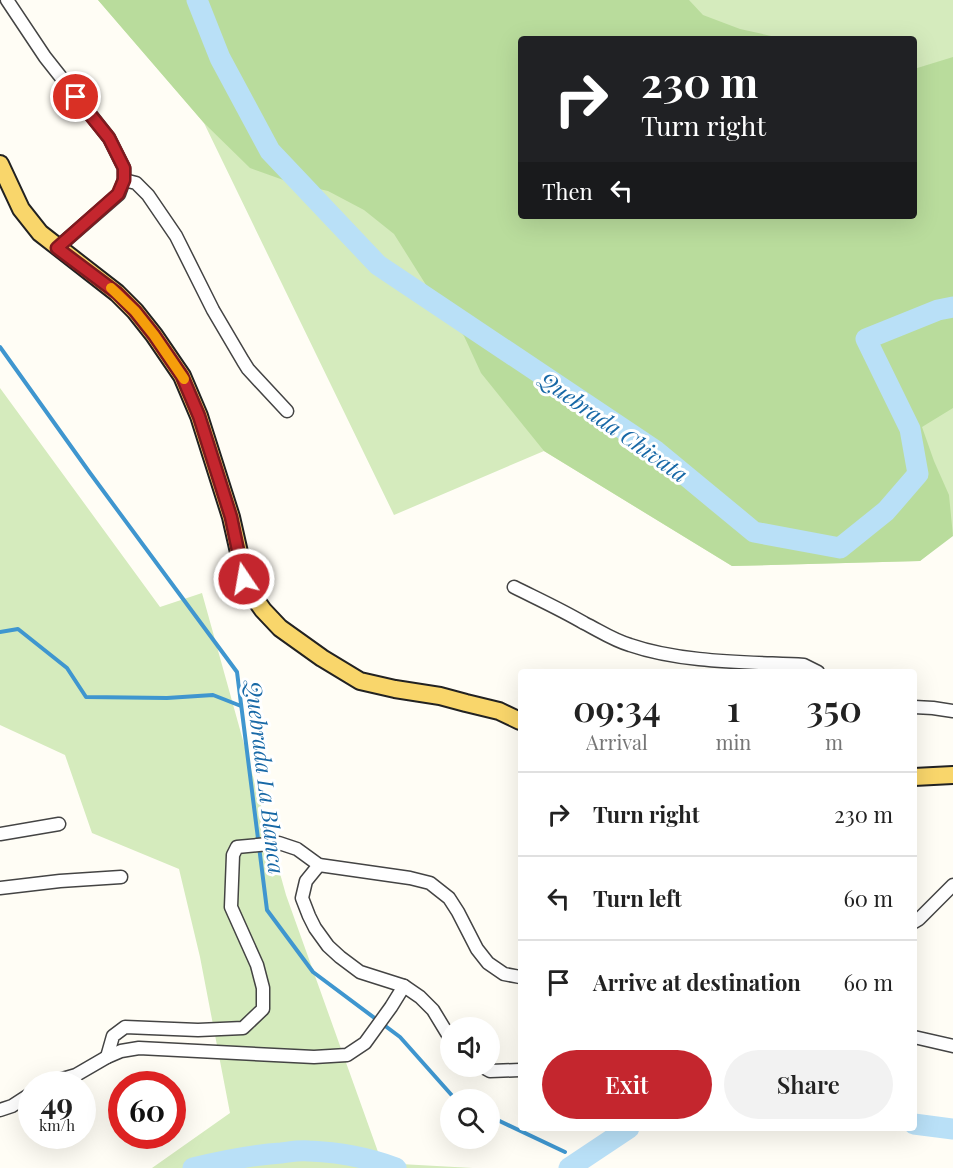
<!DOCTYPE html>
<style>
:root{--surface:#fff;--page:#f2f2f2;--text:#222;--muted:#767676;--line:#e0e0e0;--accent:#c4262e}
body{margin:0;font-family:"Playfair Display",serif;background:var(--page);color:var(--text);height:100vh;display:flex;flex-direction:column;font-size:22px;white-space:nowrap}
*{box-sizing:border-box;margin:0}
p{font-size:20px;color:var(--muted)}
.icon{flex:none;width:33px;height:33px;fill:none;stroke:currentColor;stroke-width:2;stroke-linecap:round;stroke-linejoin:round}
.map{position:relative;flex:1;overflow:hidden}
.sheet{position:absolute;left:518px;top:669px;width:399px;height:462px;display:flex;flex-direction:column;background:var(--surface);border-radius:6px;box-shadow:0 6px 24px #0002}
.sheet>*{flex:none}
.banner{position:absolute;left:518px;top:36px;width:399px;height:183px;border-radius:6px;box-shadow:0 6px 24px #0002;background:#202124;color:#fff;overflow:hidden}
.fabs{position:absolute;left:440px;top:1017px;display:grid;gap:12px}
.fabs a{display:grid;place-items:center;width:60px;height:60px;border-radius:50%;background:var(--surface);box-shadow:0 6px 24px #0002;font-size:30px}
.speed{position:absolute;left:18px;top:1071px;display:flex;gap:12px;font-size:30px;font-weight:700;text-align:center}
.speed>*{display:grid;place-content:center;width:78px;height:78px;border-radius:50%;background:var(--surface);box-shadow:0 6px 24px #0002;line-height:1}
.speed small{font-size:15px;font-weight:400}
.speed .limit{border:9px solid #d22;background:#fff;color:#111}
.pin{position:absolute;display:grid;place-items:center;width:51px;height:51px;color:#fff;margin:-26px;border:3px solid #fff;border-radius:50%;box-shadow:0 2px 6px #0007}
.me{position:absolute;width:66px;margin:-33px;rotate:348deg;stroke-linejoin:round;filter:drop-shadow(0 0 4px #0008)}
.turn{display:flex;align-items:center;gap:21px;height:126px;padding:0 24px;font-size:27px}
.turn .icon{width:78px;height:78px;stroke-width:2.5}
.turn b{display:block;font-size:42px;line-height:51px}
.then{display:flex;align-items:center;height:57px;padding:0 24px;background:#0003;gap:12px;font-size:22px}
.eta{display:flex;justify-content:space-evenly;align-items:center;height:102px;text-align:center}
.eta b{font-size:36px;font-weight:600;line-height:42px}
.action{display:flex;gap:12px;margin-top:auto;padding:12px 24px}
.action a{flex:1;height:69px;border-radius:36px;background:var(--accent);color:#fff;font-size:24px;font-weight:600;line-height:69px;text-align:center}
.action a+a{background:var(--page);color:var(--text)}
ul{padding:0;list-style:none}
li{display:flex;align-items:center;gap:18px;height:84px;padding:0 24px;border-top:2px solid var(--line)}
li div{flex:1}
li b{display:block;font-size:22px}
li em{font-style:normal}
.map>svg:first-child{display:block}
.green{fill:#d5ebbd;fill-rule:evenodd}
.forest{fill:#b9dc9c}
.lines{fill:none;stroke-linecap:round;stroke-linejoin:round}
.stream{stroke:#3f96cf;stroke-width:4}
.river{stroke:#b9e0f7;stroke-width:21}
.minor-casing{stroke:#444;stroke-width:15}
.major-casing{stroke:#222;stroke-width:20}
.minor{stroke:#fff;stroke-width:12}
.major{stroke:#f9d66b;stroke-width:16}
.route-casing{stroke:#7f191e;stroke-width:15}
.route{stroke:#c4262e;stroke-width:10}
.slow{stroke:#f59e0b;stroke-width:10}
.labels{text-anchor:middle;dominant-baseline:central;stroke-width:6;stroke-linejoin:round;paint-order:stroke}
.water-label{font-size:22px;font-style:italic;fill:#1768a6;stroke:#fff}
</style>
<div class="map">
<svg width="953" height="1168" viewBox="0 0 953 1168">
<rect width="100%" height="100%" fill="#fffdf5"/>
<g class="green">
<path d="M98 0H953V534L920 561 732 566 544 451 394 515 204 123ZM520 39H914V216H520Z"/>
<path d="M0 388 160 607 202 593 286 895 382 1163 473 1168H152L230 1113 200 957 179 869 92 833 65 755 0 725Z"/>
</g>
<path class="forest" d="M98 0H689L703 15 740 29 785 39H520V216H914V69L953 57V408L922 427 934 461 949 495 953 536 920 561 732 566 544 451 481 373 464 336 438 304 394 234 364 210 328 191 289 182 250 168 204 123Z"/>
<g class="lines">
<g class="stream">
<path d="M0 347 90 473 237 672 267 910 313 972 400 1037 456 1100"/>
<path d="M0 632 18 629 67 668 86 697 167 698 213 695 241 706"/>
<path d="M489 1116 565 1152"/>
</g>
<g class="river">
<path d="M197 0 220 58 270 151 378 265 656 451 754 532 840 548 886 511 918 474 910 429 866 339 938 310 953 307"/>
<path d="M914 1124 953 1129"/>
<path d="M193 1168C222 1161 251 1155 281 1153 290 1152 299 1150 309 1151 337 1152 369 1158 396 1168"/>
<path d="M569 1168 629 1128"/>
</g>
<g class="minor-casing">
<g id="minor">
<path d="M7 0 45 57 109 138 124 168V180L119 194 57 248"/>
<path d="M124 180 136 183 148 195 176 236 213 310 243 361 248 369 287 411"/>
<path d="M514 587C538 599 562 610 584 623 600 631 613 640 630 645 682 663 749 662 804 665L818 672"/>
<path d="M914 707 933 708 953 711"/>
<path d="M0 834 59 824"/>
<path d="M319 865 306 881 302 898 309 916 315 928 328 946 340 957 360 972 404 986 420 997 433 1010 450 1038"/>
<path d="M0 888 60 881 121 877"/>
<path d="M914 922 919 919 953 885"/>
<path d="M914 1037 953 1046"/>
<path d="M107 1057 113 1036 125 1027 198 1030 243 1028 263 1009V988L257 965 231 907 233 855 237 847 279 843 297 849 319 865 410 878 430 883 449 898 458 912 477 949 488 963 504 974 520 977"/>
<path d="M481 1066 490 1071 520 1070"/>
<path d="M45 1084 76 1075 107 1057 121 1051 139 1048 314 1057 347 1055 365 1043 391 1007 404 986"/>
<path d="M0 1110 12 1106 32 1093"/>
</g>
</g>
<g class="major-casing">
<g id="major">
<path d="M0 164 21 209 40 233 117 293 135 311 154 335 182 376 199 416 231 517 245 579 253 596 263 610 280 628 322 658 360 681 395 689 440 696 466 703 499 711 520 721"/>
<path d="M914 777 953 775"/>
</g>
</g>
<use href="#minor" class="minor"/>
<use href="#major" class="major"/>
</g>
<g class="lines">
<g class="route-casing">
<path id="route" d="M76 97 109 138 124 168V180L118 194 57 248 117 293 135 311 154 335 182 376 199 416 219 479 231 517 244 579"/>
</g>
<use href="#route" class="route"/>
<path class="slow" d="M111 288 135 311 154 335 184 379"/>
</g>
<g class="labels">
<g class="water-label">
<text transform="translate(614 426) rotate(35)">Quebrada Chivata</text>
<text transform="translate(266 777) rotate(83)">Quebrada La Blanca</text>
</g>
</g>
</svg>
<div class="fabs">
<a><svg class="icon" aria-label="sound" viewBox="0 0 24 24"><path d="M4 9h4l5-4v14l-5-4H4zM17 9q2 3 0 6"/></svg></a>
<a><svg class="icon" aria-label="search" viewBox="0 0 24 24"><circle cx="10" cy="10" r="6"/><path d="M15 15l6 6"/></svg></a>
</div>
<div class="speed"><div>49<small>km/h</small></div><div class="limit">60</div></div>
<div class="pin" style="left:76px;top:97px;background:#d93025"><svg class="icon" aria-label="arrive" viewBox="0 0 24 24"><path d="M6 21V4h12l-3 4 3 4H6"/></svg></div>
<svg class="me" style="left:244px;top:579px" viewBox="-20 -20 40 40"><circle r="17" fill="#c4262e" stroke="#fff" stroke-width="3"/><path d="M0-11L8 9 0 5-8 9z" fill="#fff"/></svg>
<div class="banner">
<div class="turn"><svg class="icon" aria-label="right" viewBox="0 0 24 24"><path d="M7 20v-9h11M14 6l5 5-5 5"/></svg><div><b>230 m</b>Turn right</div></div>
<div class="then">Then<svg class="icon" aria-label="left" viewBox="0 0 24 24"><path d="M17 20v-9H6M10 6l-5 5 5 5"/></svg></div>
</div>
<section class="sheet">
<div class="eta">
<div><b>09:34</b><p>Arrival</p></div>
<div><b>1</b><p>min</p></div>
<div><b>350</b><p>m</p></div>
</div>
<ul>
<li><svg class="icon" aria-label="right" viewBox="0 0 24 24"><path d="M7 20v-9h11M14 6l5 5-5 5"/></svg><div><b>Turn right</b></div><em>230 m</em></li>
<li><svg class="icon" aria-label="left" viewBox="0 0 24 24"><path d="M17 20v-9H6M10 6l-5 5 5 5"/></svg><div><b>Turn left</b></div><em>60 m</em></li>
<li><svg class="icon" aria-label="arrive" viewBox="0 0 24 24"><path d="M6 21V4h12l-3 4 3 4H6"/></svg><div><b>Arrive at destination</b></div><em>60 m</em></li>
</ul>
<div class="action"><a>Exit</a><a>Share</a></div>
</section>
</div>
